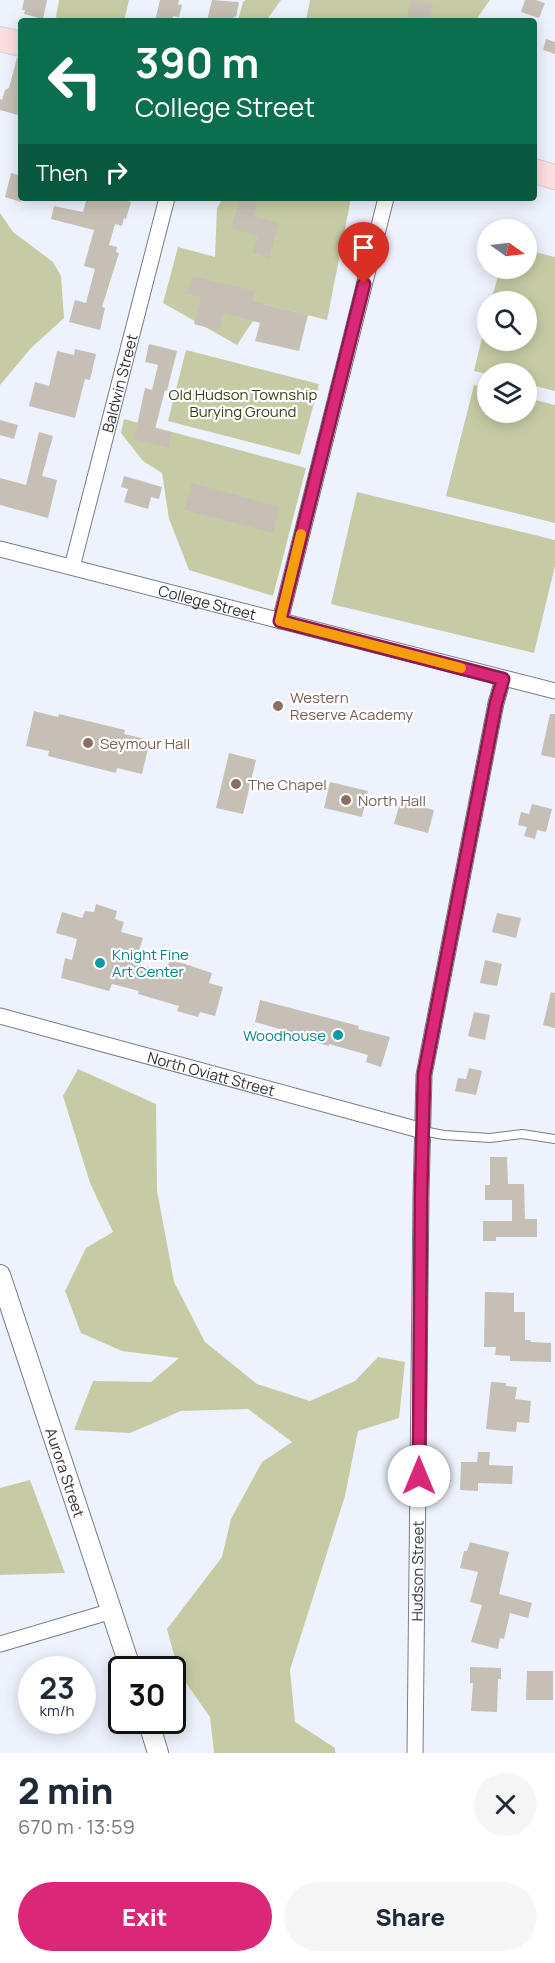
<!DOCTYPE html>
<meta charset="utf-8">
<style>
:root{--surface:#fff;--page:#f6f6f7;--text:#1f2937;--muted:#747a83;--accent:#db2777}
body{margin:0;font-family:Manrope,sans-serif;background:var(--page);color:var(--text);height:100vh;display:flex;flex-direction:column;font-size:22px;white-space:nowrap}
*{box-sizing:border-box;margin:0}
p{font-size:20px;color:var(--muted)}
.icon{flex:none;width:33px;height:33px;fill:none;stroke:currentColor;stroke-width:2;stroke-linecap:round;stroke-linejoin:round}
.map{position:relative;height:1753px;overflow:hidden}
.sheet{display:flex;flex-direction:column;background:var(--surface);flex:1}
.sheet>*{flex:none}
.top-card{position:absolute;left:18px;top:18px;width:519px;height:183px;border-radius:6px;box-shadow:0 3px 15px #0003;background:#0b6e4f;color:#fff;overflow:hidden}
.needle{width:39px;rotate:104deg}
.tools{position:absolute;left:477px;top:219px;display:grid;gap:12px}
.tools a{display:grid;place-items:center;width:60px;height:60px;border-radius:50%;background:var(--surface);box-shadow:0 3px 15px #0003;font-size:30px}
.speed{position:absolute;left:18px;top:1656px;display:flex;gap:12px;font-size:30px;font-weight:700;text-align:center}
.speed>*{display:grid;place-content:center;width:78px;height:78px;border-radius:50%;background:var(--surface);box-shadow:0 3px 15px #0003;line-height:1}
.speed small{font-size:15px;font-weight:400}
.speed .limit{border:3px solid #111;border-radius:9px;background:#fff;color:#111}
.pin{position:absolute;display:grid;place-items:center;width:51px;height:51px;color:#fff;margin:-62px -26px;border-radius:50% 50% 50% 0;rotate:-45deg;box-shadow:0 0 6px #0007}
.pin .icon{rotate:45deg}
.me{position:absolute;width:66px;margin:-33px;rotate:0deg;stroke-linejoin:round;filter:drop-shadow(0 0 4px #0008)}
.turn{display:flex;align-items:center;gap:21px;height:126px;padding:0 18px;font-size:27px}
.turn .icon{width:78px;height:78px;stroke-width:2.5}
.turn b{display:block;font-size:42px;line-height:51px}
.then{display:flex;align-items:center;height:57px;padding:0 18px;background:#0003;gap:12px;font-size:22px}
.round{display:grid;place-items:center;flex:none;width:63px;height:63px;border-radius:32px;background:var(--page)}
.overview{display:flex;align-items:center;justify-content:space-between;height:102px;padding:0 18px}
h1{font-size:36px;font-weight:800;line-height:45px}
.action{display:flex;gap:12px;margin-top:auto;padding:12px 18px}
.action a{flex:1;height:69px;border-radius:36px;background:var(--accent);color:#fff;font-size:24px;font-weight:800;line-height:69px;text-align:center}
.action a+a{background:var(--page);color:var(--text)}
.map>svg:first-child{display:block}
.green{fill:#c7cba5}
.building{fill:#c6bfb5}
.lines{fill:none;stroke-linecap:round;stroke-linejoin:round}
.service-casing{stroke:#787c86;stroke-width:10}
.minor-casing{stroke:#787c86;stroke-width:17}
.tertiary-casing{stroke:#787c86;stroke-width:22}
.primary-casing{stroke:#d1d1d2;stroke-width:26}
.service{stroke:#fff;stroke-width:8}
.minor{stroke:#fff;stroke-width:15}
.tertiary{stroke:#fff;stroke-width:20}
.primary{stroke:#fcdee1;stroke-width:24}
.route-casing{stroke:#8e194d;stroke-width:15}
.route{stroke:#db2777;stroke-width:10}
.slow{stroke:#f59e0b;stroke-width:10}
.education-dot{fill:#8d6e63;stroke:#fff;stroke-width:2}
.culture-dot{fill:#0f9aa8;stroke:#fff;stroke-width:2}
.labels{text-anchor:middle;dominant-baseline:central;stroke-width:4.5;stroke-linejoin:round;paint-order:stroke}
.street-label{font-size:15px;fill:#2e3034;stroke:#fff}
.park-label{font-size:15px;fill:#3b3e13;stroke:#fff}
.education-label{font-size:15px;fill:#785e54;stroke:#fff;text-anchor:start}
.culture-label{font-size:15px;fill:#0d838f;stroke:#fff;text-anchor:start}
</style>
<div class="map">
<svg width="555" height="1753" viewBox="0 0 555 1753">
<rect width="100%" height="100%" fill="#edf2fd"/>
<g class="green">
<path d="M59 0H129L124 21H59L56 17Z"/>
<path d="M246 0H281L266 21H238L243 2Z"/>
<path d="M310 0H490L475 21H306Z"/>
<path d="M223 198H351L327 320 264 304 237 345 163 303 178 247 215 257 217 208Z"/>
<path d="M0 213 13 232 53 262 61 276 64 318 31 348 0 385Z"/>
<path d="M527 250 555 257V391L527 384 526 374H487L474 371 487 317 488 340H526V302L491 301 500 269 526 268Z"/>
<path d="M186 350 319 384 300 455 168 421Z"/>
<path d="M474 385 487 388 488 412H526L527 398 555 405V523L446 496Z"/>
<path d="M124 419 306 468 273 596 189 570 169 519 162 473 143 461 121 433Z"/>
<path d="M357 492 555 540V566L534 653 331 604Z"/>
<path d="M78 1069 156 1104 157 1190 174 1282 205 1342 257 1384 310 1401 355 1381 378 1357 405 1362 399 1418 358 1431 345 1496 290 1670 295 1722 335 1748V1753H214L210 1717 179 1673 167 1629 222 1557 231 1519 262 1462 292 1442 248 1409 181 1411 130 1433 74 1430 93 1381 151 1382 179 1358 122 1351 81 1333 65 1291 86 1248 113 1232 90 1183 63 1096Z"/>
<path d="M30 1480 65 1573 0 1575V1488Z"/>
</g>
<g class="building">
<path d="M24 0H47L43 19 24 14 25 10H22Z"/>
<path d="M160 0H179L178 4 182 5 179 17 173 16 171 21H155Z"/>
<path d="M212 0 239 2 236 17 234 16 233 21H207Z"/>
<path d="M411 0 433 4 430 21H406Z"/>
<path d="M525 0H536L545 3 539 18 521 12Z"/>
<path d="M546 39 555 42V54L543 50Z"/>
<path d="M17 58H21V104L18 115 0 110V99L2 100 5 90 9 88Z"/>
<path d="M11 173 21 176V202L5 197Z"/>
<path d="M87 198H116L131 202 126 219 124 218 122 226 115 224 109 245 117 247 116 252 119 253 102 307 105 308 100 330 69 322 75 300 86 303 95 269 84 266 94 230 51 219 54 206 83 212Z"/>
<path d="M240 198H258L253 216 279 223 269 258 253 253 258 236 231 228Z"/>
<path d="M192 276 255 291 252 301 308 315 299 351 255 341 260 323 223 313 219 331 194 324 201 297 187 294Z"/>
<path d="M149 344 177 351 167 391 165 390 155 429 172 433 169 448 134 439 145 388 152 390 158 365 145 362Z"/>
<path d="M75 349 96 354 90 380 85 379 75 418 29 406 35 382 49 386 57 351 74 355Z"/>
<path d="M0 420 18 425 14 439 0 435Z"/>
<path d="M39 432 53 436 42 476 57 480 48 518 0 505V478L26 485Z"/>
<path d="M124 476 162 487 159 499 151 497 148 509 124 502 128 489 121 487Z"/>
<path d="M192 483 280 507 273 533 184 510Z"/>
<path d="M34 711 58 717 59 714 125 730 124 734 150 740 142 774 117 768 116 773 48 756 49 751 26 746Z"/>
<path d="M550 714H555V758L541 755Z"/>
<path d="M229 753 256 760 243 814 216 808Z"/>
<path d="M330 782 368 791 362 817 324 808Z"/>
<path d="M400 802 434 810 428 833 394 824Z"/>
<path d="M532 804 552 809 546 832 537 830 535 839 524 836 527 827 518 825 521 812 529 814Z"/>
<path d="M96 904 117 911 115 919 124 922 121 932 143 938 135 963 166 972 170 959 212 973 209 983 223 987 215 1016 200 1012 198 1017 177 1011 179 1006 138 994 139 991 112 984 109 991 61 978 65 958 72 960 77 939 56 933 62 912 82 918 85 911 94 912Z"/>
<path d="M497 913 521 918 516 938 492 932Z"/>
<path d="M485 960 502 964 497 986 480 983Z"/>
<path d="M551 992 555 993V1028L543 1025Z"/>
<path d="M260 1000 359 1026 358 1029 390 1037 381 1067 366 1062 368 1055 329 1044V1046L318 1043 287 1032V1031L255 1022Z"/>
<path d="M474 1012 490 1015 485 1040 468 1036Z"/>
<path d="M469 1068 482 1071 476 1095 455 1091 458 1078 466 1079Z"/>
<path d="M490 1157H507L508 1184H524L525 1219H537V1237H496V1241H483V1221H512V1200H485V1185H490Z"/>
<path d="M485 1292 514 1293V1312H525V1340H530L531 1342 551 1343V1362L510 1361V1356L495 1355 496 1347H484Z"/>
<path d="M491 1382 506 1383V1386L517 1387 515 1399 531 1401 529 1423 517 1422 516 1432 486 1429Z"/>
<path d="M478 1452H490L489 1465 513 1466 512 1484 478 1483V1491L460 1490 461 1462H477Z"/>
<path d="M470 1542 509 1552 499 1594 532 1603 528 1618 510 1613 504 1639 500 1638 498 1649 471 1642 482 1605 470 1602 478 1572 460 1568 464 1551H467Z"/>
<path d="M470 1667 501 1668V1679H498L497 1712 471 1711 473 1683H470Z"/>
<path d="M527 1671H553V1700H526Z"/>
</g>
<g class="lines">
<g class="service-casing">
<path id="service" d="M423 1131 444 1135 490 1138 522 1134 555 1139"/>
</g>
<g class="minor-casing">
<g id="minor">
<path id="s1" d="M0 549 555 691"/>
<path id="s2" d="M72 567 167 198"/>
<path d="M280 621 386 198"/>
<path id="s3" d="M0 1016 423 1131"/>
<path d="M0 1644 112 1611"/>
<path id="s4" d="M415 1753 421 1196 424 1075 496 703 503 679"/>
</g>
</g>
<g class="tertiary-casing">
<g id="tertiary">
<path id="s5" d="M0 1275 131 1670"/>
<path d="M148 1720 158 1753"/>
</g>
</g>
<g class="primary-casing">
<g id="primary">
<path d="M0 39 21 44"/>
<path d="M534 171 555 177"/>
</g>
</g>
<use href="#service" class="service"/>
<use href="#minor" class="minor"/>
<use href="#tertiary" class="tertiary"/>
<use href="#primary" class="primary"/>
</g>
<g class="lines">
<g class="route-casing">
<path id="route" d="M364 284 280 621 503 679 496 703 424 1075 421 1196 419 1476"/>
</g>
<use href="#route" class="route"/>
<path class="slow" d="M301 534 280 621 461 668"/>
</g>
<g class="education-dot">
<circle cx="278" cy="706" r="6"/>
<circle cx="88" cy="743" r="6"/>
<circle cx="236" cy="784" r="6"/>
<circle cx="346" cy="800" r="6"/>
</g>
<g class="culture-dot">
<circle cx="100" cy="963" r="6"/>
<circle cx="338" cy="1035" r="6"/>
</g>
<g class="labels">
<g class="street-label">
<text stroke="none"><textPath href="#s2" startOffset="190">Baldwin Street</textPath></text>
<text stroke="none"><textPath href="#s1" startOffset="214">College Street</textPath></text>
<text stroke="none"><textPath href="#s3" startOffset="219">North Oviatt Street</textPath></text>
<text stroke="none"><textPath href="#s5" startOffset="208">Aurora Street</textPath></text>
<text stroke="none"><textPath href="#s4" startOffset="182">Hudson Street</textPath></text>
</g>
<g class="park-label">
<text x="243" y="394">Old Hudson Township<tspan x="243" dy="17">Burying Ground</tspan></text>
</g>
<g class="education-label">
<text x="290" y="697">Western<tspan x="290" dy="17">Reserve Academy</tspan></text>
<text x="100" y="743">Seymour Hall</text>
<text x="248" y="784">The Chapel</text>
<text x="358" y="800">North Hall</text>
</g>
<g class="culture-label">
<text x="112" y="954">Knight Fine<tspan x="112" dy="17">Art Center</tspan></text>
<text x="326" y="1035" text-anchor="end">Woodhouse</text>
</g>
</g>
</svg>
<div class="tools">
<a><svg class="needle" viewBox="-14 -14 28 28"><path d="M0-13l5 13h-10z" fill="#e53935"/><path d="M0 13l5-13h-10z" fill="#747a83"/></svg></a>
<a><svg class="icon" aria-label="search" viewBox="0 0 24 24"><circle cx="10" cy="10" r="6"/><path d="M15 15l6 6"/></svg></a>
<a><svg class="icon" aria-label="layers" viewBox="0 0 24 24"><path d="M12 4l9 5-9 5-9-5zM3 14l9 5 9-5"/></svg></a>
</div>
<div class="speed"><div>23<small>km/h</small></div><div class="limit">30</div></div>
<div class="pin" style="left:364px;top:284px;background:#d93025"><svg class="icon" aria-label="arrive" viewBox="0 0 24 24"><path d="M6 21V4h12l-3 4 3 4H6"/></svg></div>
<svg class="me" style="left:419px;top:1476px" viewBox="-20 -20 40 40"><circle r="19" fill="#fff"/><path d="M0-13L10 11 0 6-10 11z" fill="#db2777"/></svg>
<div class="top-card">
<div class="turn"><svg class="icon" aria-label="left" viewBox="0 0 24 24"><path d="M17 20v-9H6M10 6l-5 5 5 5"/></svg><div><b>390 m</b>College Street</div></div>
<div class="then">Then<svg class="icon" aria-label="right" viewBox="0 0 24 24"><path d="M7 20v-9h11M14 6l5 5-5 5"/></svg></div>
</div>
</div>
<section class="sheet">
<div class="overview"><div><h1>2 min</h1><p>670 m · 13:59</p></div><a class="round"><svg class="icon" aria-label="close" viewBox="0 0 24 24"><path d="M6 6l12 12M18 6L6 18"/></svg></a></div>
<div class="action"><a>Exit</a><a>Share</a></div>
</section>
